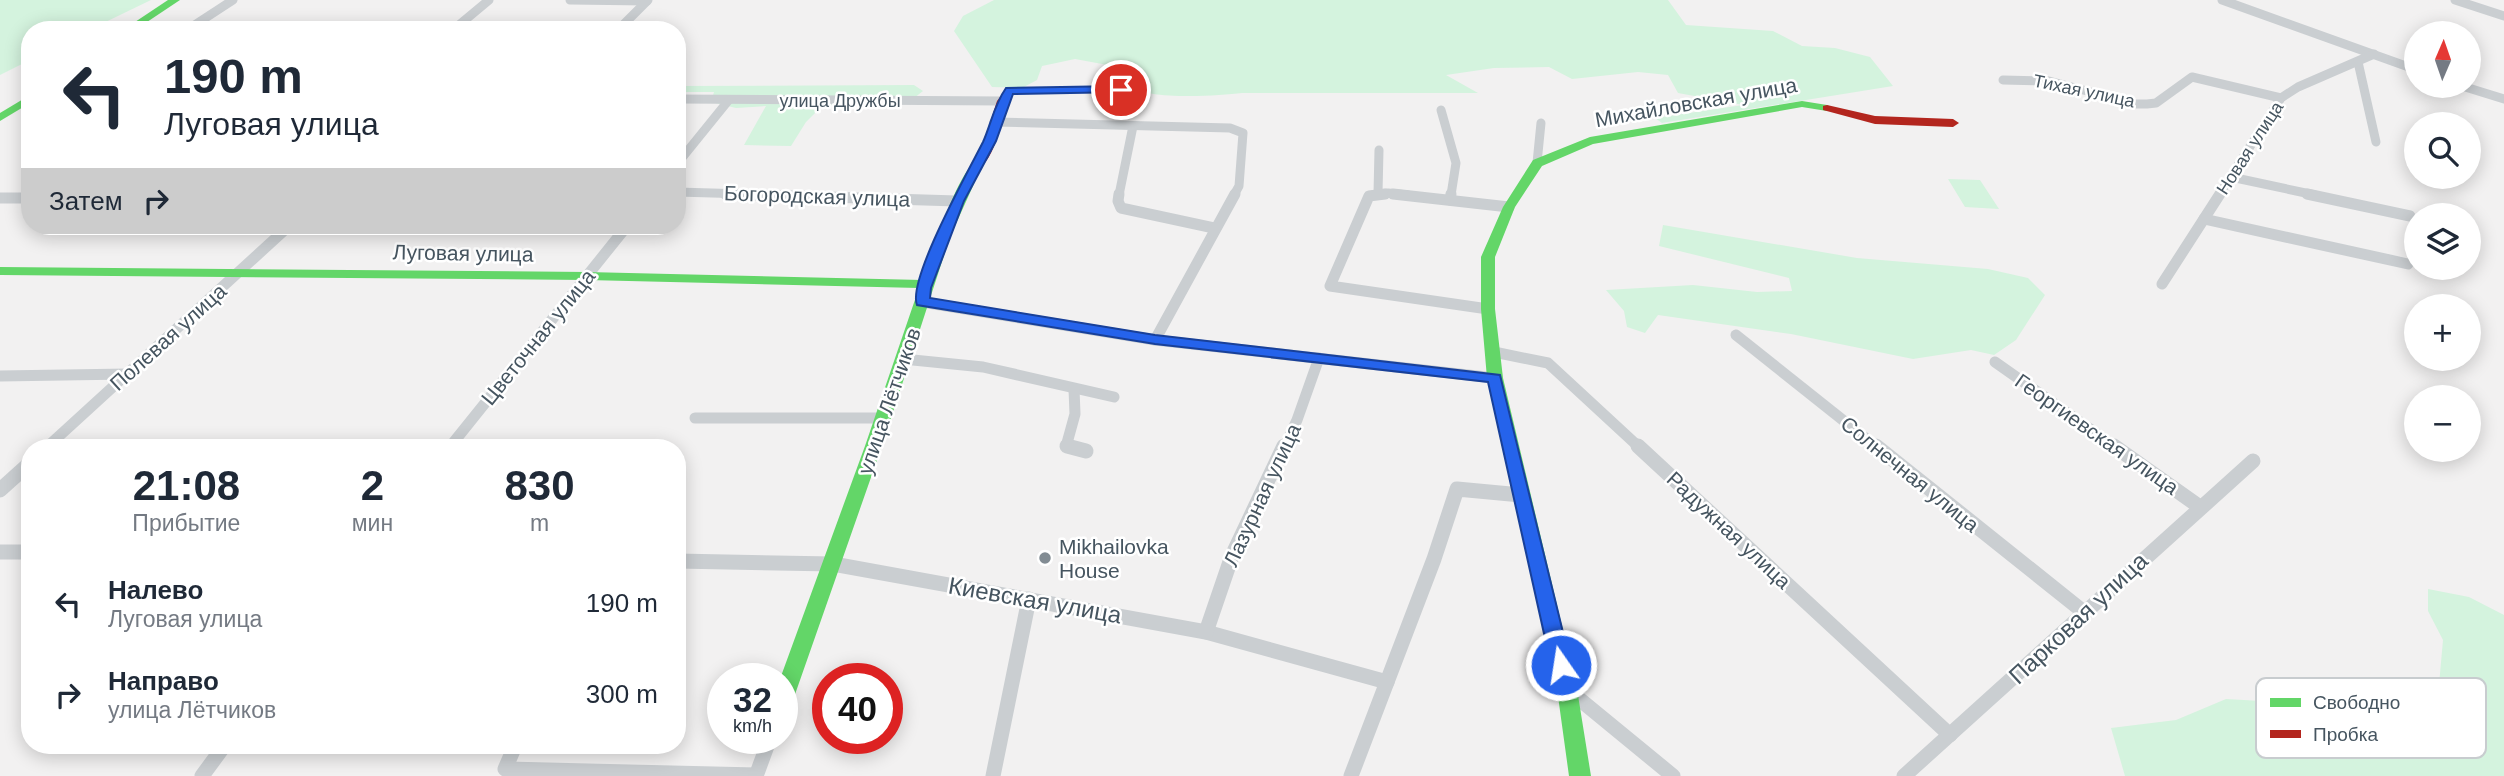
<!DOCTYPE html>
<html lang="ru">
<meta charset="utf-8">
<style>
:root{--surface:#fff;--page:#f2f2f3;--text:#1f2937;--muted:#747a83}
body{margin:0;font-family:Helvetica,sans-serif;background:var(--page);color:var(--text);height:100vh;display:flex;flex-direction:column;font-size:26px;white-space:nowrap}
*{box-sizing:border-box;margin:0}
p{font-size:23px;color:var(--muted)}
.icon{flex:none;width:38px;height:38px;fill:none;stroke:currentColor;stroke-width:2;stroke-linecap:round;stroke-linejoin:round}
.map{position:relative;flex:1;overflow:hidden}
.panel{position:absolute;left:21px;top:439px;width:665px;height:315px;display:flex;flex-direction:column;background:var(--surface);border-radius:28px;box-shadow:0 4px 18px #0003}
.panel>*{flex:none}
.hud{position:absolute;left:21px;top:21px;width:665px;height:214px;border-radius:28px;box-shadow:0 4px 18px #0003;background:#fff;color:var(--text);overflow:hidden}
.needle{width:46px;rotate:2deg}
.controls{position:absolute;left:2404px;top:21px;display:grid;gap:14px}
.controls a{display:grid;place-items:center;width:77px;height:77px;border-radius:50%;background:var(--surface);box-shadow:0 4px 18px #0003;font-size:35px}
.speed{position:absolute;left:707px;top:663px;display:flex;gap:14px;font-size:35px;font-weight:700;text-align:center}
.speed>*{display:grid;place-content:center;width:91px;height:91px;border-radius:50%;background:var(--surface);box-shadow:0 4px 18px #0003;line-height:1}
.speed small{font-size:18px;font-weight:400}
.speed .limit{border:10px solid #d22;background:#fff;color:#111}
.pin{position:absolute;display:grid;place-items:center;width:60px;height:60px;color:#fff;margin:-30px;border:4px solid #fff;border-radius:50%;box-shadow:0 2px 7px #0007}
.me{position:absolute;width:77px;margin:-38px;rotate:347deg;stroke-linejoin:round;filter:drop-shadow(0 0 5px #0008)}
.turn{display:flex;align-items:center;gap:24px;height:147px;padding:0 28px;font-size:32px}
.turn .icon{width:91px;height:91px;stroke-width:2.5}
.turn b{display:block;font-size:49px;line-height:60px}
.then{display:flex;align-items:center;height:66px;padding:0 28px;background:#0003;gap:14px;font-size:26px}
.eta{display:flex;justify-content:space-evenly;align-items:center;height:119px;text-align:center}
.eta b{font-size:42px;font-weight:700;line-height:49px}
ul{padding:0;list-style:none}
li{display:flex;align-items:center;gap:21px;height:91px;padding:0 28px}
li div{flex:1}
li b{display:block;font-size:26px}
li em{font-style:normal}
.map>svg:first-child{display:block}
.green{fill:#d4f3de}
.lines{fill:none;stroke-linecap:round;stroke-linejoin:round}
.street-far2{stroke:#caced1;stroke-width:9}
.street-far1{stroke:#caced1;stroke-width:11}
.street{stroke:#caced1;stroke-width:15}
.fast{fill:#63d668;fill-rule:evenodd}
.jam{fill:#b3261e;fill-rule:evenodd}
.route{fill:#2563eb;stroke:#184099;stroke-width:2}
.poi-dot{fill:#828c93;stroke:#fff;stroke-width:2.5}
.labels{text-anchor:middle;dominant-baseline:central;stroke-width:5;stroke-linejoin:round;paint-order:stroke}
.far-street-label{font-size:18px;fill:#465560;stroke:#fff}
.street-label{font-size:21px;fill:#465560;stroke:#fff}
.poi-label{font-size:21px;fill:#465560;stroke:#fff;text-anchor:start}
.near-street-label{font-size:24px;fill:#465560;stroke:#fff}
.key{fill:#fff;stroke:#c8cccf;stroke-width:2}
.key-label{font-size:19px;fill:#465560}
</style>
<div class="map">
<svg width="2504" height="776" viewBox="0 0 2504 776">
<rect width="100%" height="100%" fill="#f2f1f1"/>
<g class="green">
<path d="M0 0H151L89 30H30V60L0 75Z"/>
<path d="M994 0H1668L1686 25 1773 31 1802 46 1835 48 1870 57 1893 86 1662 123 1655 118 1743 105 1678 93 1668 75 1638 72 1572 79 1549 67 1494 68 1446 75 1478 93H1242C1216 96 1145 101 1124 84 1118 80 1116 72 1113 66L1075 59 1042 66 1037 80 1022 88 992 87 954 31 963 16Z"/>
<path d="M914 85 923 91 909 102 840 103 820 108 806 122 791 146 744 145 766 106 736 108 711 102 714 92H677V86Z"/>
<path d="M1948 179 1980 180 1999 209 1965 207Z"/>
<path d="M1663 225 1857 258 1988 269 2028 278 2045 295 2016 340 1994 355 1971 350 1913 359 1791 334 1658 315 1645 333 1627 327 1624 311 1606 290 1693 285 1757 292 1792 291 1789 278 1659 246Z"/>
<path d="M2428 589 2469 597 2504 615V776H2125L2111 728 2176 720 2226 699 2400 709 2438 696 2443 640 2428 611Z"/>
</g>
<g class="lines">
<g class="street-far2">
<path d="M570 0 647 1"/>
<path d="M2222 0 2417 70"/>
<path d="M2455 0 2504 16"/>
<path d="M187 30 233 0"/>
<path d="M453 30 489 0"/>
<path d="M618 30 648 0"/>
<path d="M2358 62 2376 142"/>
<path d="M2003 80 2049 81 2136 104H2147L2156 103 2192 77 2281 98"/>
<path d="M2462 86 2504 99"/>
<path d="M677 99 1003 101"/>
<path d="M1441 110 1456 163 1451 195"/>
<path d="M994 122 1230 128 1243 133 1239 186 1234 195"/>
<path d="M1537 163 1541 123"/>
<path d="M677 164 728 101"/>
<path d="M2231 177 2315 195"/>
<path d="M677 192 779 195"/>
<path d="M1378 193 1379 150"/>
<path d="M1119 195 1133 126"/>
<path d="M1373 195 1388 193 1408 195"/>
<path d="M2219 195 2281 98 2298 87 2374 54"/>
</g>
<g class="street-far1">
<path d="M725 194 957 201"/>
<path d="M1119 194 1118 201 1121 208 1214 228"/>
<path d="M1385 194 1369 196 1330 286 1488 309"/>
<path d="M1393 194 1509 207"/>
<path d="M2307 194 2410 216"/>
<path d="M0 198H30"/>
<path d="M1450 200 1451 194"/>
<path d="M2204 219 2408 264"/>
<path d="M2162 284 2220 194"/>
<path d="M922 302 1155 340 1495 378"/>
<path d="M1736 335 1878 448"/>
<path d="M1155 340 1235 194"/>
<path d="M1494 352 1548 363 1640 448"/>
<path d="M903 359 983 367 1114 397"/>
<path d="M1995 362 2117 448"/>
<path d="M0 376 128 374"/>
<path d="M695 418H883"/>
<path d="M46 448 289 226"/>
<path d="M449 448 627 226"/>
<path d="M1072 448 1067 447V443L1075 414 1074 389"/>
<path d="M1284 448 1297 420 1319 358"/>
</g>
<g class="street">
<path d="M1067 446 1086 451"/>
<path d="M1638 446 1950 735"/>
<path d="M1876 446 2085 613"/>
<path d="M2114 446 2200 507"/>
<path d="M0 490 30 463"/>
<path d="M0 552H30"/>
<path d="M677 561 833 564 1206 632 1387 682"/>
<path d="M1206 632 1232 556 1284 446"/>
<path d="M1567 689 1673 776"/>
<path d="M515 746 505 769 756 775"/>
<path d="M202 776 224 746"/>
<path d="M756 776 770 738"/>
<path d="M993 776 1029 599"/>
<path d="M1351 776 1434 559 1457 489 1521 495"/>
<path d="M1904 776 2253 461"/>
</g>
<g class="fast">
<path d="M168 0H180L135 30H123Z"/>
<path d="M30 95V103L0 121V113Z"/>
<path d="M1802 101 1827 105 1833 108 1827 111 1802 107 1593 144 1542 166 1515 207 1495 257V309L1503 378 1577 689 1591 776H1569L1557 689 1487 378 1481 309V257L1503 207 1533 160 1590 137Z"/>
<path d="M976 162 982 166 950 237 882 446 792 703 789 709 782 711 780 679 865 446 919 288 587 280 0 275V267L587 272 922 280C929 259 959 169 976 162Z"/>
</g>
<g class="jam">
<path d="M1121 87 1127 90 1125 92 1013 94C1001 113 997 161 976 170L970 166 984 141 997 101 1006 89Z"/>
<path d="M1827 105 1875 116 1953 119 1959 123 1953 127 1875 124 1823 110V106Z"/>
</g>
</g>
<path class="route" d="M1121 86 1127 90 1125 92 1013 94 996 141 964 201 931 288 930 298 1155 335 1500 375 1571 665 1568 670 1561 673 1554 670 1551 665 1488 382 1155 344 917 305C907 280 969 170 983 142 991 124 994 105 1006 88Z"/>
<circle class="poi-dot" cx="1045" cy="558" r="7"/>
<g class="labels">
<g class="far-street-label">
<text transform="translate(2084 91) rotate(12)">Тихая улица</text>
<text x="840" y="101">улица Дружбы</text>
<text transform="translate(2250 148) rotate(-57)">Новая улица</text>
</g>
<g class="street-label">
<text transform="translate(1696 102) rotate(-10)">Михайловская улица</text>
<text transform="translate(817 196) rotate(2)">Богородская улица</text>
<text transform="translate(463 253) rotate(1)">Луговая улица</text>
<text transform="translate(168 337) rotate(-42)">Полевая улица</text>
<text transform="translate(538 337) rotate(-51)">Цветочная улица</text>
<text transform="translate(889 401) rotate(-71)">улица Лётчиков</text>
<text transform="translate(2097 434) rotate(35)">Георгиевская улица</text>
<text transform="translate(1910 474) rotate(39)">Солнечная улица</text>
<text transform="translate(1262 495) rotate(-65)">Лазурная улица</text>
<text transform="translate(1729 530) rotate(43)">Радужная улица</text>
</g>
<g class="poi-label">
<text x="1059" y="546">Mikhailovka<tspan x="1059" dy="24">House</tspan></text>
</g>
<g class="near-street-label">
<text transform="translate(1035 600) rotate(10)">Киевская улица</text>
<text transform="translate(2078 618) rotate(-43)">Парковая улица</text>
</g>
</g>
<rect x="2256" y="678" width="230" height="80" rx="10" class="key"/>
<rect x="2270" y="698" width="31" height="9" fill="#63d668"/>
<rect x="2270" y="730" width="31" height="8" fill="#b3261e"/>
<g class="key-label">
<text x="2313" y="709">Свободно</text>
<text x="2313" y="741">Пробка</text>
</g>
</svg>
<div class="controls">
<a><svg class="needle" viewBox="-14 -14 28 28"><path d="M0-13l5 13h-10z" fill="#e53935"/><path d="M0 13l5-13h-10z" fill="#747a83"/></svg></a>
<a><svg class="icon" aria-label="search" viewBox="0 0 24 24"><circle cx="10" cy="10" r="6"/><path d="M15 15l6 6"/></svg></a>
<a><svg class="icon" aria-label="layers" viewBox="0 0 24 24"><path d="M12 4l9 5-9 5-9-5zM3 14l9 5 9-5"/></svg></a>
<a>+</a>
<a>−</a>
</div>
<div class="speed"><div>32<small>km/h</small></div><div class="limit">40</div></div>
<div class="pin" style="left:1121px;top:90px;background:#d93025"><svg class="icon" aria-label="arrive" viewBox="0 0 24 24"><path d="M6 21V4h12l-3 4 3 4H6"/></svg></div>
<svg class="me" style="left:1561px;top:665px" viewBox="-20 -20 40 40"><circle r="17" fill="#2563eb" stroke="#fff" stroke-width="3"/><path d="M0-11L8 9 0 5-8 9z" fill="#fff"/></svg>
<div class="hud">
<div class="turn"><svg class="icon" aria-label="left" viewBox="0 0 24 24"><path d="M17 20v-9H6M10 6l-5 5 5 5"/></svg><div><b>190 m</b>Луговая улица</div></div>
<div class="then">Затем<svg class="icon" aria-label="right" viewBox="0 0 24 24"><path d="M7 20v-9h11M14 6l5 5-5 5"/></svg></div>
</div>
<section class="panel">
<div class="eta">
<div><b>21:08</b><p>Прибытие</p></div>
<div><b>2</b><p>мин</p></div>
<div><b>830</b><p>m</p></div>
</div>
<ul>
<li><svg class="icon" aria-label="left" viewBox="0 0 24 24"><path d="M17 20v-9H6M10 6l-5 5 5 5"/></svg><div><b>Налево</b><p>Луговая улица</p></div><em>190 m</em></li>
<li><svg class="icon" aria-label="right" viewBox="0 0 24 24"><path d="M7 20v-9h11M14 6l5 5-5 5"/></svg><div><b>Направо</b><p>улица Лётчиков</p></div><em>300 m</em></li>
</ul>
</section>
</div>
